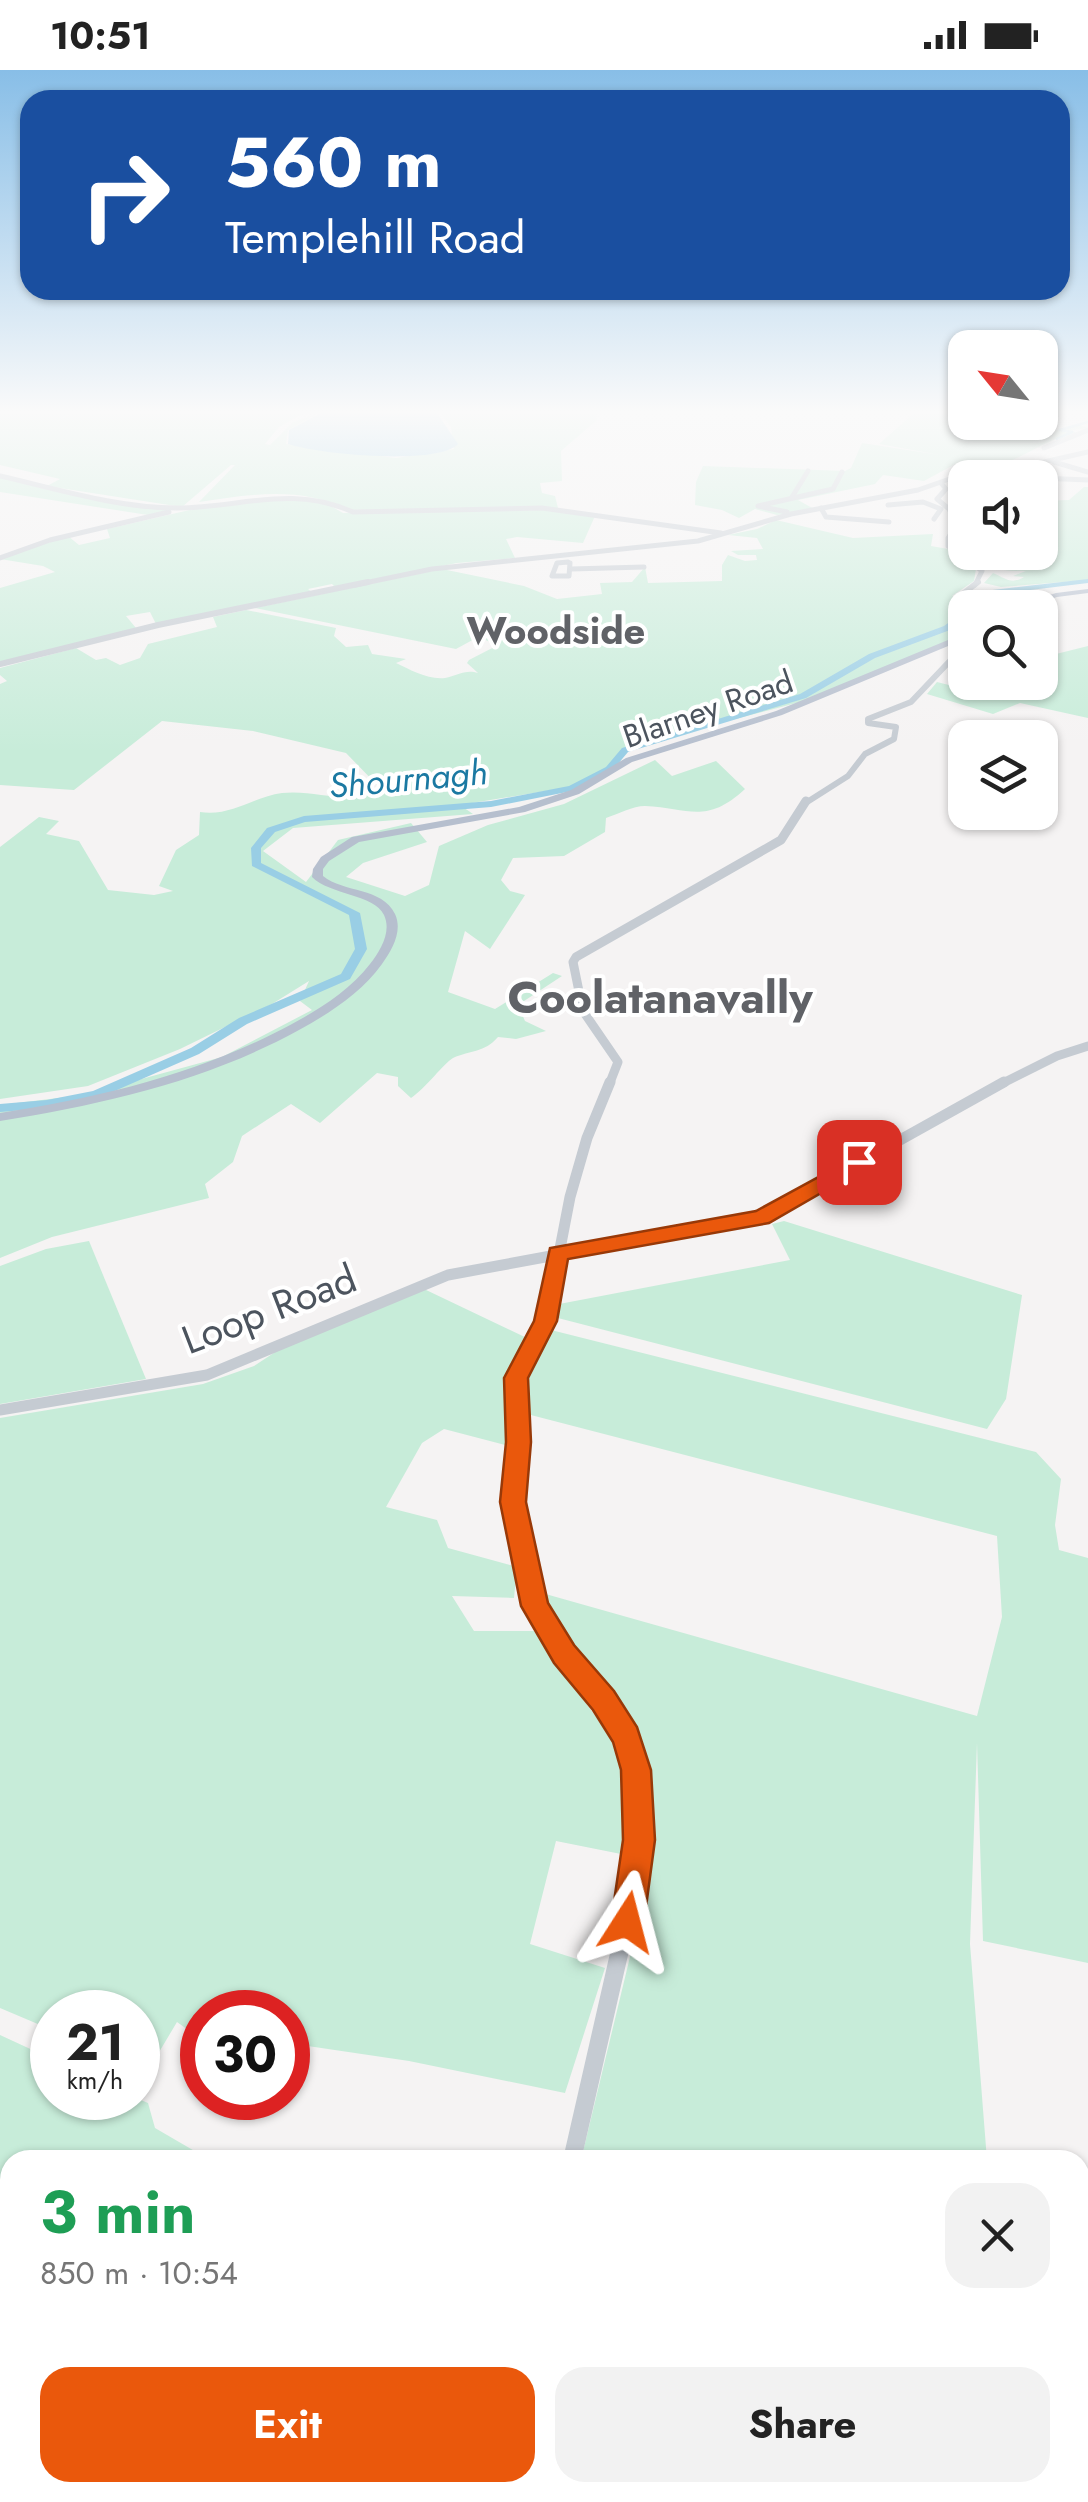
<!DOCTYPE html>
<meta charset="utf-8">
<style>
:root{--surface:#fff;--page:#f2f2f2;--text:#222;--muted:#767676;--accent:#ea580c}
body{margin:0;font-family:Jost,sans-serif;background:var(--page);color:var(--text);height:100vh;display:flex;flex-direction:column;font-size:38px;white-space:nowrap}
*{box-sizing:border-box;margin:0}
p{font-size:32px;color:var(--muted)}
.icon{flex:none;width:55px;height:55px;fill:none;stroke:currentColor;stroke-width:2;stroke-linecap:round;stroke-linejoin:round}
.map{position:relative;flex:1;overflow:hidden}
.sheet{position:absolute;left:0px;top:2080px;width:1090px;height:352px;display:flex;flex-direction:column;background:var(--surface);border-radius:30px 30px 0 0;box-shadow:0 2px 8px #0004}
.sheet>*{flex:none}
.hud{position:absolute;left:20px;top:20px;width:1050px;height:210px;border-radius:30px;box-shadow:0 2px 8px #0004;background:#1a4fa0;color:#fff;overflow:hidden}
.needle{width:65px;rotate:300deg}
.buttons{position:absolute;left:948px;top:260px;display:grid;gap:20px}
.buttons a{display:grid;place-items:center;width:110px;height:110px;border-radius:20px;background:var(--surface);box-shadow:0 2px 8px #0004;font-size:50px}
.speed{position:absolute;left:30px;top:1920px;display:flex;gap:20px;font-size:50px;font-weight:700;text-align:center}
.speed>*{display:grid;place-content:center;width:130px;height:130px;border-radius:50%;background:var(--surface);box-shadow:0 2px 8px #0004;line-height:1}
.speed small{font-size:25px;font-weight:400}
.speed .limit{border:15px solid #d22;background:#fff;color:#111}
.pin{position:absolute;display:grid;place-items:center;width:85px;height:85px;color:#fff;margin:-42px;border-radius:20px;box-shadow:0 5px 15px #0006}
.me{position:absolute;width:110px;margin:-55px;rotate:9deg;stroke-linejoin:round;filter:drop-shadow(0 0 8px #0008)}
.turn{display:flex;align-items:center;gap:35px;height:210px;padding:0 40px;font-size:45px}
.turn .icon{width:130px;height:130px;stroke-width:2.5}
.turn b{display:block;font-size:70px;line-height:85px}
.round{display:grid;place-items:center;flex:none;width:105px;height:105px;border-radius:30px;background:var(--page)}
.head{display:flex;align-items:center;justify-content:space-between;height:170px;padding:0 40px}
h1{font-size:60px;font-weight:700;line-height:75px;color:#1e9e55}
.button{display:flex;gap:20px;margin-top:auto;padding:20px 40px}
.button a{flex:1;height:115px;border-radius:30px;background:var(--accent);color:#fff;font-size:40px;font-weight:700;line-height:115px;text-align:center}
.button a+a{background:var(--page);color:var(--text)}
.status{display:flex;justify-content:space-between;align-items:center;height:70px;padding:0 50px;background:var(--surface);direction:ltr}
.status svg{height:28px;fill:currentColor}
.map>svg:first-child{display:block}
.green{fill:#c7ecd9}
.water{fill:#99cee5}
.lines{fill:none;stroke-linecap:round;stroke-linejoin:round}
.stream{stroke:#99cee5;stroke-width:2.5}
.river{fill:#99cee5;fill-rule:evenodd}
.minor-far5{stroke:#c5cbd2;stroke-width:5}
.minor-far4{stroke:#c5cbd2;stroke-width:6}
.minor-far3{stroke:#c5cbd2;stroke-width:9}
.minor-far2{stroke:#c5cbd2;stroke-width:11}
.minor-far1{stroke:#c5cbd2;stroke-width:14}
.minor{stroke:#c5cbd2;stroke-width:18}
.major{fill:#b6bfce;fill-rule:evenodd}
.route{fill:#ea580c;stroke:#983908;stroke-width:2.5}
.labels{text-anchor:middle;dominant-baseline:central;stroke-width:8;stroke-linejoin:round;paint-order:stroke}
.far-street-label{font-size:32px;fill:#4c545e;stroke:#fff}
.far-water-label{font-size:35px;font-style:italic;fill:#1b79a2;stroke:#fff}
.far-quarter-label{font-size:38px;font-weight:bold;fill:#606267;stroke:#fff}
.street-label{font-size:40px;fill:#4c545e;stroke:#fff}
.quarter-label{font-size:45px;font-weight:bold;fill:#606267;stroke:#fff}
</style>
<div class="status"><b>10:51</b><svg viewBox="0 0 49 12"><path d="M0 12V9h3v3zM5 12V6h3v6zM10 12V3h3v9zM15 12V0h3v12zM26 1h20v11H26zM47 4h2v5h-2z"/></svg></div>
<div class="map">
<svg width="1088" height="2432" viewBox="0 0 1088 2432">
<rect width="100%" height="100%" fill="#f5f3f3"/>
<g class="green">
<path d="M0 343H69L58 351 72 343H304L279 357 265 374 270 375 293 352 319 343 288 360 286 374 396 388 454 379 451 357 440 343H596L597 350 561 381 562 411 540 413 542 423 555 426 558 438 345 440C303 415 245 425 199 432L235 395H231L182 437 47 416 60 409 0 395Z"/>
<path d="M914 343H965V352L1024 353 1056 360 1080 355 1088 358 1072 360 1076 363C1032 371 1010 408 959 392L924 411 883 405 875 414 798 430 814 439 777 445 755 439 739 448 722 440 695 435 696 412 703 396 845 401 851 398 862 373 940 385 879 374Z"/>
<path d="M0 407 45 419 171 440 148 445 0 422Z"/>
<path d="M1084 417H1088V510L1001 517 984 513 993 503C1005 508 1011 515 1024 507L1013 506 1026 501C996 501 974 498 952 475L953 465 965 452V482H1040V431L1069 430Z"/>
<path d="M267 428 324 432 343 443 543 440 595 446 583 473 517 467 506 469 515 488 457 493 335 517 332 514 308 519 313 523 156 554 150 542 126 546 136 558 0 592V518L55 502 43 496 0 489 68 466 79 475 110 468 107 459 194 439Z"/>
<path d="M776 450 853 468 933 464 931 476 948 479 976 499 974 511 952 526 977 534 965 538V564L808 630 624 678 608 699 570 717 460 735 473 744 293 758 263 781 306 812 338 770 411 753 427 772 363 793 346 807 405 826 429 815 439 776 488 755 564 734 655 690 672 706 716 691 745 719C706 755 689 738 645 736 633 736 618 744 606 748L605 762 564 786 513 788 501 810 510 821 525 825 490 879 465 861 448 922 495 939 553 903 562 906 518 935 525 951 546 961 516 969 498 967C484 983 471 980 453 988 444 993 426 1018 411 1028L398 1016V1007L377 1003 320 1053 291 1034 242 1066 233 1092 205 1114 209 1128 52 1167 0 1188V1035L83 1025 222 987 312 940 300 931 309 911 272 934 180 979 88 1016 0 1029V777L39 747 59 751 46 764 79 771 108 820 154 825 173 821 159 816 176 780 199 765 200 742C230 747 253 727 282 723 316 719 352 737 381 719L346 683 253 661 162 651 74 720 0 715V614L7 611 0 605V598L76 578 96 590 106 588 120 595 140 588 148 574 217 557 213 547 246 540 336 558 334 566 346 577 368 575 372 584 406 589 396 593C411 600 428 610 445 608 457 606 465 599 478 603L467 593 469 590 498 575 478 567 456 579 255 538 442 499 524 516 557 529 602 524 600 513 632 512 645 497 648 513 722 511V495L728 485 745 491 757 490 756 485H738L731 481 763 479 757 468 728 465 757 459Z"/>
<path d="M1088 576V648L1020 633 993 644 927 624 937 612 1000 628 1017 613 1040 612V588Z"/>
<path d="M784 1151 1022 1225 1006 1329 987 1359 554 1247V1235L790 1190 772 1154Z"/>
<path d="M89 1171 146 1309 0 1334V1196L46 1179Z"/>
<path d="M424 1219 529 1269 507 1303 509 1376 444 1359 422 1373 386 1437 437 1450 448 1478 517 1497 514 1528 452 1526 474 1561H534L622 1683 626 1785 556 1771 530 1874 605 1898 565 2023 409 1991 301 1975 288 1978V1942H202V1970L177 1952 143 2009 138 2006V1942H52V1960L0 1938V1348L203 1314 254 1296 295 1269Z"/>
<path d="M551 1260 1036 1382 1061 1409 1055 1455 1059 1480 1088 1488V1893L983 1871 977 1673 970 1874 987 2090H581L649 1808 640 1671 556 1558 542 1523 977 1646 1002 1547 997 1466 527 1344 524 1301Z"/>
<path d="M0 1965 52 1989V2028H136L148 2033 155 2058 210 2090H10V2287L0 2284Z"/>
</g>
<path class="water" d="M321 343H437L458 374C437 396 318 384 288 374L289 360Z"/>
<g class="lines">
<path class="stream" d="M1057 369 1072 362 1060 360 1088 352"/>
<path class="river" d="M1088 509V513L980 526 974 528 970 538H965V548L950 560 875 588 806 628 628 682 612 701 572 721 491 737 305 752 275 762 261 778V793L360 843 367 879 350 909 247 954 199 984 101 1027 47 1038 0 1042V1034L47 1030 93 1021 191 978 239 948 341 904 355 879 349 845 252 796 251 778 267 758 304 746 491 731 569 716 606 697 622 678 800 624 869 584 944 556 959 545 968 525 975 522Z"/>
<g class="minor-far5">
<path d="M1044 378 1088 360"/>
<path d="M1054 392 1088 402"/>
<path d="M0 406C57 419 118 438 177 438 241 438 290 414 353 442L542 438 721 463"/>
<path d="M1020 408 1017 404 1024 402"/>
<path d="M1040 408 1088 410"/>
<path d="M941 413 946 419 937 429 949 439 957 454 948 468V476L982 501 975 515"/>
<path d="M1040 420 1048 422"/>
<path d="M792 427 808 401"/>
<path d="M888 435 923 432 941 439 934 449"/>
<path d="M821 438 826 447 889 452"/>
<path d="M787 442 758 436 833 419 842 402"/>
<path d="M0 488 50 470 169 442"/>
<path d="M568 492 557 493 552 506H569L570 493"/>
<path d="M571 499 644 497"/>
<path d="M355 515 432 499 698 471 791 444 918 420 987 396 1044 392 1088 382"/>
</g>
<g class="minor-far4">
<path d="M959 527 978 512"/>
<path d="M959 527 1000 538"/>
<path d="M0 594 158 555 368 512"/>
<path d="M804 734 848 706 865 684 894 669 896 657 868 653V649L911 632 965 575"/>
</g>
<g class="minor-far3">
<path d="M609 1015 618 992 583 941 573 892 576 887 781 770 806 731"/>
<path d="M999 1015 1057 986 1088 976"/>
</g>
<g class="minor-far2">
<path d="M0 1340 207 1305 448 1205 762 1147 1004 1012"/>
<path d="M518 1375 514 1323 519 1296 546 1251 570 1127 587 1068 610 1012"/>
</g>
<path class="minor-far1" d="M518 1373 513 1432 535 1536 564 1584 627 1667 640 1734 630 1839"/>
<g class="minor">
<path d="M572 2090 630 1836"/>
<path d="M0 2318 10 2321"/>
<path d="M795 2422 803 2432"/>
</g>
<g class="major">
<path d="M1088 519V523L1057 527 1024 538H1010L1056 523Z"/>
<path d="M965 563V569L782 645 632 692 579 724 525 742 359 772 329 791 323 799V806C344 823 382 817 395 844 403 861 392 880 382 894 361 923 330 943 299 960 206 1011 104 1034 0 1051V1043C102 1027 200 1004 292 954 320 939 350 920 370 894 380 881 392 862 384 845 374 824 330 825 312 807L313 799 321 787 352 767 519 737 571 720 626 688 776 641Z"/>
</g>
</g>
<linearGradient id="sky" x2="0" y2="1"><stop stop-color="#88bee7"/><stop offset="0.5" stop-color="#fafafa"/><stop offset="1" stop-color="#fafafa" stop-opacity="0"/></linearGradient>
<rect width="1088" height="683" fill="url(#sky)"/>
<path class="route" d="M859 1085 869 1092 866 1097 769 1153 568 1189 557 1251 528 1308 531 1372 526 1432 548 1533 574 1575 614 1621 637 1657 651 1700 655 1770 644 1852 639 1863 627 1868 616 1863 611 1852 623 1770 621 1700 613 1672 593 1640 554 1593 521 1536 500 1432 506 1372 504 1308 534 1251 550 1178 756 1141Z"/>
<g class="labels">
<g class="far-street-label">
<text transform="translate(708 639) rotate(-19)">Blarney Road</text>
</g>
<g class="far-water-label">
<text transform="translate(408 709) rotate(-5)">Shournagh</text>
</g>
<g class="far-quarter-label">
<text x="556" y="560">Woodside</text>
</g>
<g class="street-label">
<text transform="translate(269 1239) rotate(-21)">Loop Road</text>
</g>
<g class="quarter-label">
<text x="660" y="927">Coolatanavally</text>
</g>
</g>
</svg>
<div class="buttons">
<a><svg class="needle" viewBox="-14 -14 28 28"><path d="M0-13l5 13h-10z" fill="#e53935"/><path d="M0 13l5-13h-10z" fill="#767676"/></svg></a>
<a><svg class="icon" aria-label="sound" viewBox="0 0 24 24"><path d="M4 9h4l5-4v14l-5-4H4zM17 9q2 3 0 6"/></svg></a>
<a><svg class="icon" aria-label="search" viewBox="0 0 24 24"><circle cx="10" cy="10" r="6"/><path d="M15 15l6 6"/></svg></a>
<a><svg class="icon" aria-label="layers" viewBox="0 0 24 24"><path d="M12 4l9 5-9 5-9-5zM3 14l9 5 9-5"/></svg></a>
</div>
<div class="speed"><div>21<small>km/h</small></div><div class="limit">30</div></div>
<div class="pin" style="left:859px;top:1092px;background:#d93025"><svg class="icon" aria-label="arrive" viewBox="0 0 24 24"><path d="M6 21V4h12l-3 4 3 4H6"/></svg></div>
<svg class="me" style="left:627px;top:1852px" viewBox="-20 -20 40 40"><path d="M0-17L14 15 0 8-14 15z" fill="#ea580c" stroke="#fff" stroke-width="4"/></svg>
<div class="hud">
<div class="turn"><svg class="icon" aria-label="right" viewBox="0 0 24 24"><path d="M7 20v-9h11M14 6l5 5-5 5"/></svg><div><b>560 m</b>Templehill Road</div></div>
</div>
<section class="sheet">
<div class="head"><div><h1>3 min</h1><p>850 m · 10:54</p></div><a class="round"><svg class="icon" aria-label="close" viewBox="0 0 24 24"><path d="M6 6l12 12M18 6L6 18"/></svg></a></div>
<div class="button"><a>Exit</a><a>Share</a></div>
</section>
</div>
